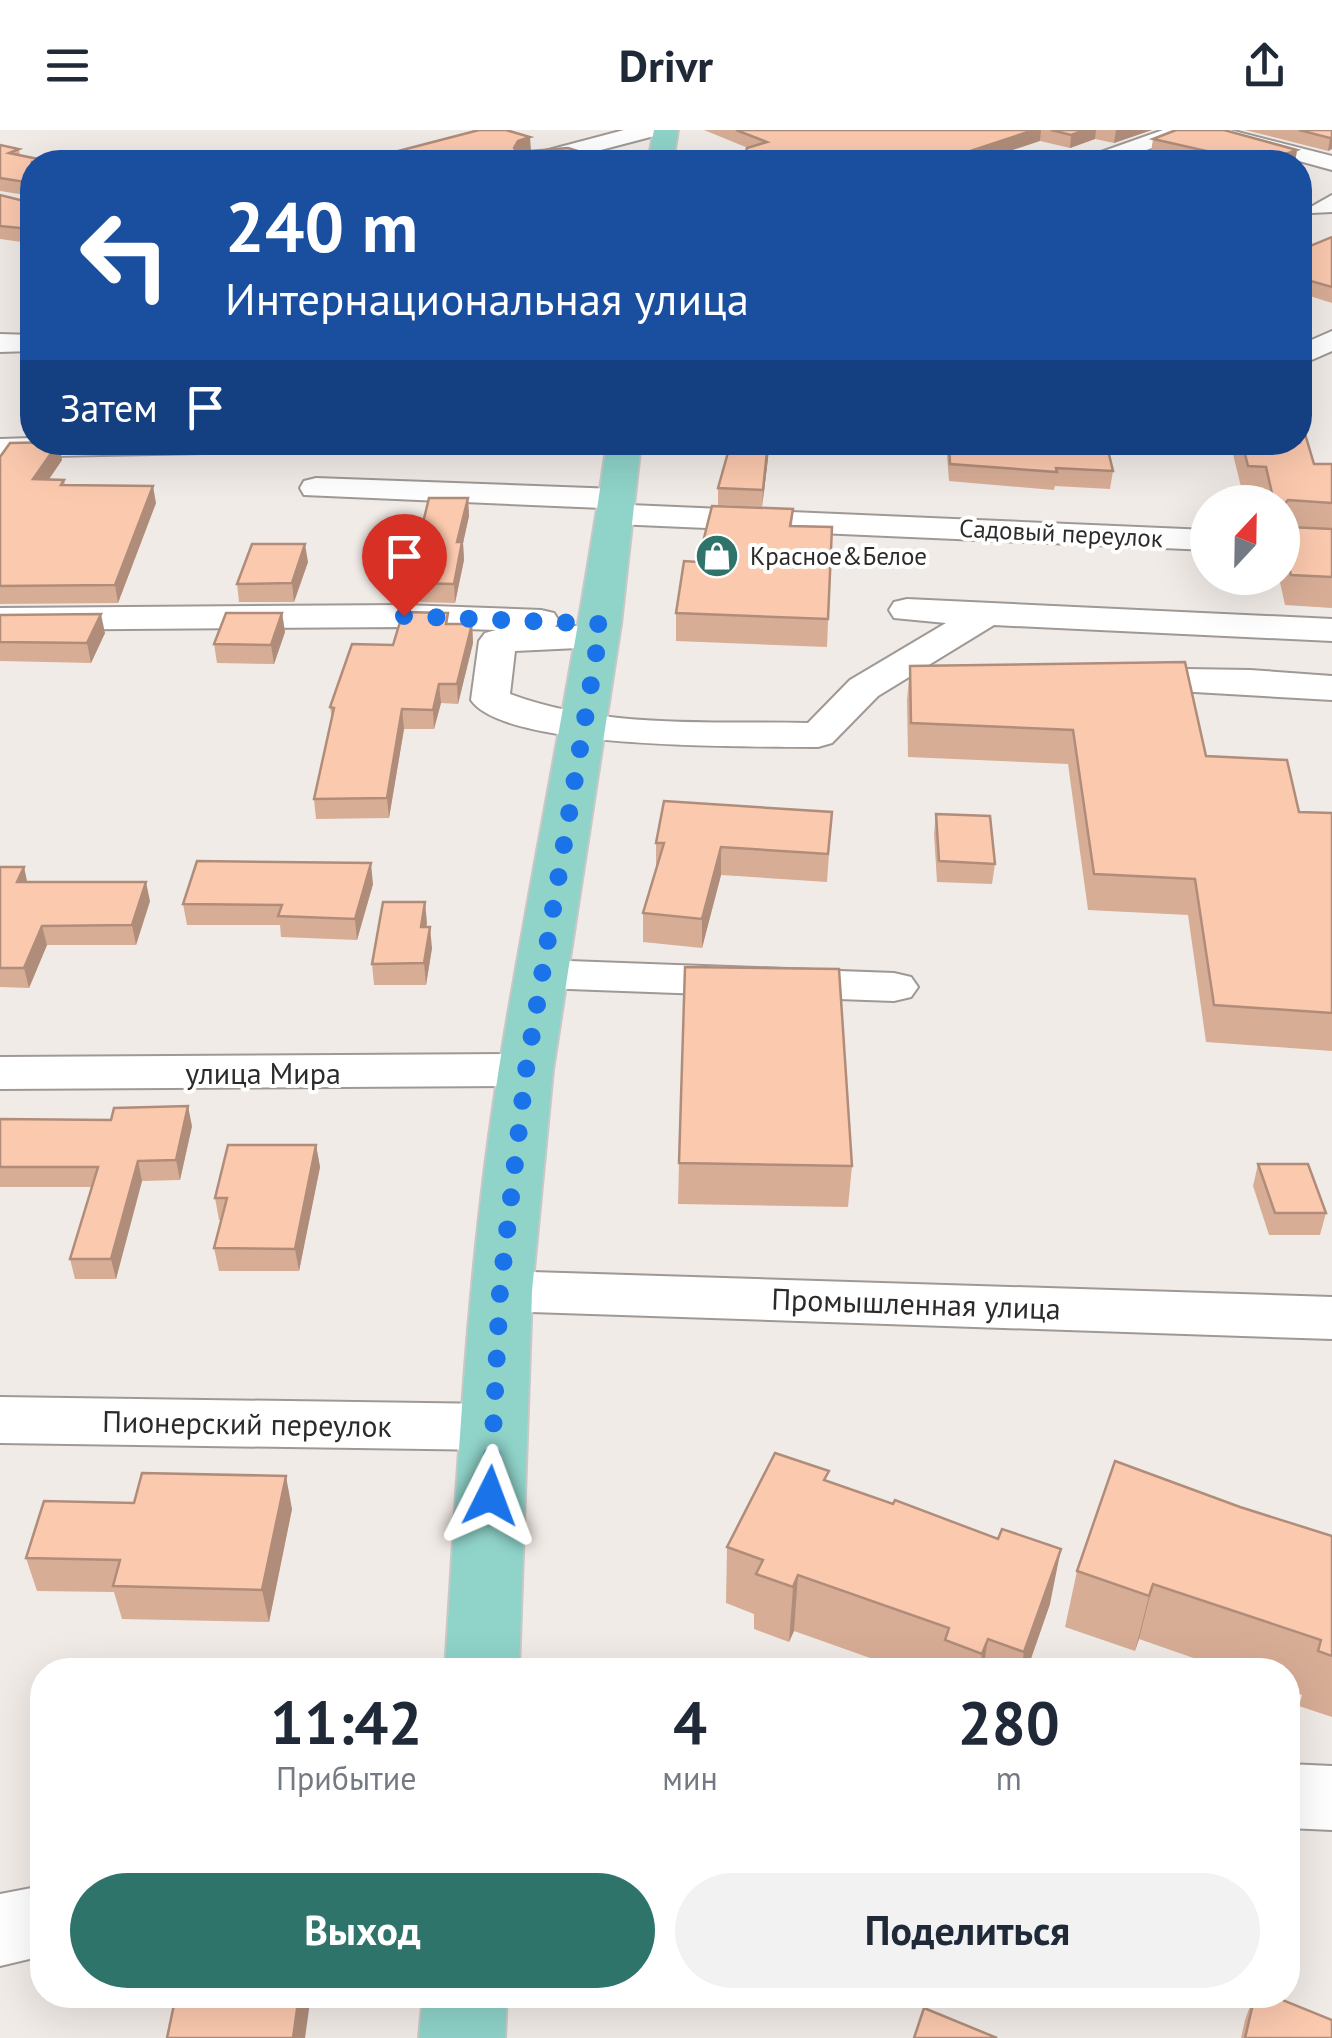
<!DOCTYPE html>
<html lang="ru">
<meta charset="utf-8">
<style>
:root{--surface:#fff;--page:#f2f2f3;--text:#1f2937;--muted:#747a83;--accent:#2e746a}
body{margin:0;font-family:"PT Sans",sans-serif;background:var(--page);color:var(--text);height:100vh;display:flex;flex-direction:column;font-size:38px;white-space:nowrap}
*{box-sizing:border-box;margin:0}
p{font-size:32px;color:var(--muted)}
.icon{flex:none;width:55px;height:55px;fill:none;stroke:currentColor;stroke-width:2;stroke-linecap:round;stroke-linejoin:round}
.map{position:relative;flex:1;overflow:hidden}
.panel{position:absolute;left:30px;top:1528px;width:1270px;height:350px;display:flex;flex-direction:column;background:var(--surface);border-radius:40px;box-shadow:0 10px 40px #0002}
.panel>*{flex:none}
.top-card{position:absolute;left:20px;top:20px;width:1292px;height:305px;border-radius:40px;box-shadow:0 10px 40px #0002;background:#1a4fa0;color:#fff;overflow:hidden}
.needle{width:65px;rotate:22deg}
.buttons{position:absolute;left:1190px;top:355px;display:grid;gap:20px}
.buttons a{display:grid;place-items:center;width:110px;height:110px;border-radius:50%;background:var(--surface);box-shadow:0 10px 40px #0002;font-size:50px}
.pin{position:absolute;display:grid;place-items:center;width:85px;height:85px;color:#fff;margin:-102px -42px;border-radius:50% 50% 50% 0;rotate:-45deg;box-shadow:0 0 10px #0007}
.pin .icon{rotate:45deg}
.me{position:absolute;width:110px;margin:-55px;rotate:3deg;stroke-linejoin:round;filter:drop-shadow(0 0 8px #0008)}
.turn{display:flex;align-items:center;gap:35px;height:210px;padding:0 40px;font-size:45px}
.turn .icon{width:130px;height:130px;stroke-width:2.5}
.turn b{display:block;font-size:70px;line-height:85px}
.then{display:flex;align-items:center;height:95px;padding:0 40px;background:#0003;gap:20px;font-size:38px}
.eta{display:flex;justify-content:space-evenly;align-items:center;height:170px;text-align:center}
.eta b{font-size:60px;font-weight:800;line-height:70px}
.action{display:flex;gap:20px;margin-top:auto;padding:20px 40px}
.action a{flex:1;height:115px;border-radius:60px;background:var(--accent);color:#fff;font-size:40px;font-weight:800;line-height:115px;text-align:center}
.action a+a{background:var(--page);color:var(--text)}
header{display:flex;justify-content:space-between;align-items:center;height:130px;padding:0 40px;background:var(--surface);font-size:45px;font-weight:800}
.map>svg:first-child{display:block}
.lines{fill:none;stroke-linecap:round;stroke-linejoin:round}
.minor-casing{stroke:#9f9996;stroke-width:4}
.major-casing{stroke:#c8c8c7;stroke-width:4}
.minor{fill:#fff;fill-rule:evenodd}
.major{fill:#8fd3c9;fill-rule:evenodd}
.wall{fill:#d8ad96}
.shaded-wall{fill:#b08d7a}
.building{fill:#fbc9ae;stroke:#b08d7a;stroke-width:2.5}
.route{stroke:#1a73e8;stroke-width:18;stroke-dasharray:0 32.4}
.labels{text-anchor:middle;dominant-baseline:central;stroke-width:8;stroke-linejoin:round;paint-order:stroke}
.far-street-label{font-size:25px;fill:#2d2b29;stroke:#fff}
.far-poi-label{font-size:25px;fill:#2d2b29;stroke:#fff;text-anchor:start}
.street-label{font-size:30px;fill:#2d2b29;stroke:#fff}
</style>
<header><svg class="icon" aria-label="menu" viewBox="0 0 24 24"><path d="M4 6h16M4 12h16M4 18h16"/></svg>Drivr<svg class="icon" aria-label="share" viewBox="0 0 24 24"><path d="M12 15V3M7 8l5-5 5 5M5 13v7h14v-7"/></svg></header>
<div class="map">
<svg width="1332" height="1908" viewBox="0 0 1332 1908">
<rect width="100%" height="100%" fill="#f1ebe7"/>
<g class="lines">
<g class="minor-casing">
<g id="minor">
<path d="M624 0H661L658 5 555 32H518L522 27Z"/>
<path d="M1163 0H1230L1332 26V40L1194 2 1115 32H1083L1087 27Z"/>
<path d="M1332 65V82L1312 83 1309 78Z"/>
<path d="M1332 201V221L1300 235V215Z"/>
<path d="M0 204 32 205V221L0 222Z"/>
<path d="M32 308V312H318L314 319 303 321 0 327V309Z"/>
<path d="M920 312H1136L1132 319 1121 321H935L924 319Z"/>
<path d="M316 348 617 359 629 362 634 369 630 375 1208 400V420L615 394 603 391 598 384 602 378 304 365 300 358 304 351Z"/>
<path d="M907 469 1332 489V511L994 495 878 566 832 613 818 617C755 616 505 621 471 570L479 511 485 503 496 500 404 497 0 500V478L404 475 541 480 554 483 559 491 555 497 599 495 612 498 618 506 612 514 599 517 515 521 510 564C604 599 709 591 808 593L850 550 946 493 894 488 889 480 894 472Z"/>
<path d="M1122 538 1250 540 1332 546V570L1108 557 1103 549 1108 541Z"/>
<path d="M542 830 894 843 911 847 918 857 911 867 894 871 542 858 525 854 519 844 525 834Z"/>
<path d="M526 924 544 929 551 940 544 951 526 956 0 959V927Z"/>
<path d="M501 1141 1332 1167V1209L501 1181 481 1175 473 1161 481 1147Z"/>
<path d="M0 1267 494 1274 515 1281 524 1297 515 1313 494 1320 0 1313Z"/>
<path d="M1288 1634 1332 1636V1700L1288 1698Z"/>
<path d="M42 1756V1826L0 1836V1764Z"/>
</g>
</g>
<g class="major-casing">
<g id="major">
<path d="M654 0H678L673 32H648Z"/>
<path d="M607 312H641L621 494 553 940 532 1161 519 1540H445C458 1339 467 1137 499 938 533 729 577 522 607 312Z"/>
<path d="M423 1865H507L505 1908H419Z"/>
</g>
</g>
<use href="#minor" class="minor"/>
<use href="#major" class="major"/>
</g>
<g class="wall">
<path d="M704 0H1152L1114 13 1095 9 1070 18 1040 11 748 18Z"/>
<path d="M1245 0H1332V19L1328 21Z"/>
<path d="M1153 9 1297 20 1295 32H1194L1151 22Z"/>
<path d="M0 15 19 19 20 26 32 32V107L22 112 0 109V65L32 73V66L0 61Z"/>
<path d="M1332 107V173L1300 163V120Z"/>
<path d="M770 312 762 377 718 375V358Z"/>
<path d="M948 312 1113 341 1110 359 1055 356 1054 360 949 351 947 325Z"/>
<path d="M1230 312H1300L1314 334H1332V478L1285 475 1279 448H1282V372H1262L1260 365H1243Z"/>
<path d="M0 327 62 330 49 349 64 350 65 355 156 373 118 473 0 474Z"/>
<path d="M468 368 469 386 463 413 464 430 455 473 414 472 410 446Z"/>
<path d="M793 379 792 396 832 397 827 517 676 511V483L698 432Z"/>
<path d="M308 432 294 472H239L237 454Z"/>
<path d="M282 483 285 502 274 534 217 533 214 514Z"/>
<path d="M0 485 105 503 91 533 0 531Z"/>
<path d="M449 494H472L473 513 458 574 441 573 434 599H404L389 688 316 689 314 669 332 589 330 577 393 515Z"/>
<path d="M910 536 1206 626 1299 682 1332 683V921L1206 912 1188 785 1088 780 1068 634 908 627 907 570Z"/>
<path d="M832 682 827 752 721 745 702 818 643 812V783L656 741V713Z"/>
<path d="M936 684 995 734 992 754 937 752 934 704Z"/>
<path d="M0 737H24L27 752 150 771 136 815H47L29 858 0 857Z"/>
<path d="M373 754 357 810 281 807 280 795H187L183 774Z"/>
<path d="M427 793 426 797 432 818 426 855H374L372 834Z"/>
<path d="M0 989 192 996 180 1050 142 1051 116 1149H75L70 1129 92 1057H0Z"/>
<path d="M316 1015 320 1037 299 1141H219L214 1118 221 1090H219L215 1068Z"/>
<path d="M679 1033 852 1036 848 1077 678 1074Z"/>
<path d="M1258 1034 1326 1083 1320 1105H1269L1253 1056Z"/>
<path d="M828 1351 1050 1474 1027 1540H904L794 1501 789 1512 754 1499V1484L726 1473 727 1417Z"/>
<path d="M1240 1377 1332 1406V1587L1299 1576 1302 1565 1288 1560V1540H1228L1139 1509 1135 1521 1065 1497 1077 1441Z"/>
<path d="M292 1379 269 1492 122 1489 114 1462 37 1461 26 1428Z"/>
<path d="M1254 1865H1270L1332 1908H1241L1245 1890Z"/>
</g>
<g class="shaded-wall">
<path d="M1034 0H1041L1040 11 976 32H937Z"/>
<path d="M1085 0H1096L1095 9 1070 18 1071 5Z"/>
<path d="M1116 0H1152L1114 13Z"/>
<path d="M530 7 531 21 519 25 514 18 518 11Z"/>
<path d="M1332 7V19L1328 21 1330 8Z"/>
<path d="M1297 20 1295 32H1263Z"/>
<path d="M597 27V32H578Z"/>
<path d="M32 92V107L22 112 20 98Z"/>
<path d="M59 312 62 330 37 367 33 349Z"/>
<path d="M768 312H770L762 377 763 360Z"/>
<path d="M153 356 156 373 118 473 115 455Z"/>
<path d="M468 368 469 386 463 413 464 430 455 473 454 454 457 412Z"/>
<path d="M305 414 308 432 294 472 292 453Z"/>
<path d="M282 483 285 502 274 534 271 515Z"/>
<path d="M101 484 105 503 91 533 87 513Z"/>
<path d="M472 494 473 513 458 574 457 554Z"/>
<path d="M439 554 441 573 434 599 433 580Z"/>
<path d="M402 579 404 599 389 688 387 668Z"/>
<path d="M721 717V745L702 818V789Z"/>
<path d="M371 733 373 754 357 810 355 789Z"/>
<path d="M24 737 28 756 17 752Z"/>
<path d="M146 752 150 771 136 815 132 795Z"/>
<path d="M425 772 427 793 423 818 421 797Z"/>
<path d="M42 796 47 815 29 858 24 838Z"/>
<path d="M430 797 432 818 426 855 424 833Z"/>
<path d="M188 976 192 996 180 1050 176 1030Z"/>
<path d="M316 1015 320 1037 299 1141 295 1119Z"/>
<path d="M138 1031 142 1051 116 1149 111 1129Z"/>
<path d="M286 1346 292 1379 269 1492 262 1460Z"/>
<path d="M1061 1419 1050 1474 1027 1540H1021L1024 1522Z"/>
<path d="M798 1445 794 1501 789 1512 793 1457Z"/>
<path d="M1153 1454 1139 1509 1135 1521 1149 1466Z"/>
<path d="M988 1509 983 1540H980L982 1524Z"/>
<path d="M299 1865H311L305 1908H293Z"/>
</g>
<g class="building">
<path d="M479 0H506L530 7 518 11 514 18 517 22 568 18 597 27 578 32H356Z"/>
<path d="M736 0H1034L937 32H743L747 18 767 12Z"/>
<path d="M1051 0H1085L1071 5Z"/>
<path d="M1176 0H1224L1297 20 1263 32H1255L1153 9Z"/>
<path d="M1299 0H1332V7L1330 8Z"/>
<path d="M0 15 19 19 9 23 53 32H32V92L20 98 0 96V65L32 73V53L0 48Z"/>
<path d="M1332 107V157L1300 148V120Z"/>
<path d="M1300 287 1314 334H1332V373L1288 370 1284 374V394L1288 397 1332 399V447L1291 445 1282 408V372H1274L1266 337 1248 336 1242 312H1300Z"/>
<path d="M59 312 33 349 64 350 61 355 153 356 115 455 0 456V327L10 313Z"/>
<path d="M731 312H768L763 360 718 358Z"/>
<path d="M949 312H1106L1113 341 1056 338 1057 342 950 334Z"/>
<path d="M429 368H468L457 412H462L454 454 412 453 415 446H410Z"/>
<path d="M712 376 793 379 790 396 832 397 828 489 676 483 684 431 698 432Z"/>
<path d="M252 414H305L292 453 237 454Z"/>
<path d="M403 482 448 483 446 494H472L457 554H439L433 580 402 579 387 668 314 669 334 578 330 577 352 514 393 515Z"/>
<path d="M226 483H282L271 515 214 514Z"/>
<path d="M101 484 87 513 0 512V485Z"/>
<path d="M1185 532 1206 626 1287 630 1299 682 1332 683V883L1214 875 1195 749 1094 744 1073 600 911 593 910 536Z"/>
<path d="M664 671 832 682 828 724 721 717 702 789 643 783 664 713H656Z"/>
<path d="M936 684 990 686 995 734 939 731Z"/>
<path d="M197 731 371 733 355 789 278 786 282 775 183 774Z"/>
<path d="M0 737H24L17 752H146L132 795 42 796 24 838H0Z"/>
<path d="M383 772H425L421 797H430L424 833 372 834Z"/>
<path d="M685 837 839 839 852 1036 679 1033Z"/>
<path d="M188 976 176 1030 138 1031 111 1129H70L98 1037H0V989L111 990 114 978Z"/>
<path d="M228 1015H316L295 1119 214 1118 227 1068H215Z"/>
<path d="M1258 1034H1308L1326 1083H1275Z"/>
<path d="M775 1323 829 1341 824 1350 893 1374 895 1370 998 1409 1002 1399 1061 1419 1024 1522 988 1509 982 1524 945 1510 949 1498 798 1445 793 1457 756 1444 763 1430 727 1417Z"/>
<path d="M1115 1331 1240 1377 1332 1406V1526L1318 1521 1321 1510 1153 1454 1149 1466 1077 1441Z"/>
<path d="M142 1343 286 1346 262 1460 113 1456 120 1430 26 1428 44 1371 134 1373Z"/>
<path d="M176 1865H299L293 1908H167Z"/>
<path d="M1255 1865H1270L1332 1890V1908H1245Z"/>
<path d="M924 1878 997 1908H914Z"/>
</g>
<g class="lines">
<path class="route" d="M404 486 601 494 526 940 500 1161 490 1366"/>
</g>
<defs>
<g id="shop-disc" transform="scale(2.25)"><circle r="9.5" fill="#2e746a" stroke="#fff"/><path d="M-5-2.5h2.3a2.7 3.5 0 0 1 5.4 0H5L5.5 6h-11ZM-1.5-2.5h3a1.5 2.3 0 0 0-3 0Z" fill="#fff"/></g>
</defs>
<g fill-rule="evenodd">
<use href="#shop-disc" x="717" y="426"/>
</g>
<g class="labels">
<g class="far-street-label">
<text transform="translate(1061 403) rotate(3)">Садовый переулок</text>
</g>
<g class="far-poi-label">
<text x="750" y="426">Красное&amp;Белое</text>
</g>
<g class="street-label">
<text x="263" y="942">улица Мира</text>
<text transform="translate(916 1173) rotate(2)">Промышленная улица</text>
<text transform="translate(247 1293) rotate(1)">Пионерский переулок</text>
</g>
</g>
</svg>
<div class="buttons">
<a><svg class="needle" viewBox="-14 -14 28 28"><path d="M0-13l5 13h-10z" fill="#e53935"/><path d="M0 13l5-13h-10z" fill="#747a83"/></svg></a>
</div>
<div class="pin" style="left:404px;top:486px;background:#d93025"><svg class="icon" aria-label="arrive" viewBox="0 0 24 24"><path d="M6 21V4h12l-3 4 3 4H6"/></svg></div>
<svg class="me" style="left:490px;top:1366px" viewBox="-20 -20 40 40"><path d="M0-17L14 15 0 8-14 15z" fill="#1a73e8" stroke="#fff" stroke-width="4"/></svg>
<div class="top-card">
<div class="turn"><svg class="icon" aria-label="left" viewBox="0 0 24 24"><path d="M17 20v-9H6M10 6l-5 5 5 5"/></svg><div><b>240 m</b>Интернациональная улица</div></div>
<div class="then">Затем<svg class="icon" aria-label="arrive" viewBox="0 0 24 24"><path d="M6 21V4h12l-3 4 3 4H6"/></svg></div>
</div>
<section class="panel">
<div class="eta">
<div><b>11:42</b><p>Прибытие</p></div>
<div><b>4</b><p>мин</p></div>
<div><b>280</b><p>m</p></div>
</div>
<div class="action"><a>Выход</a><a>Поделиться</a></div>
</section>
</div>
